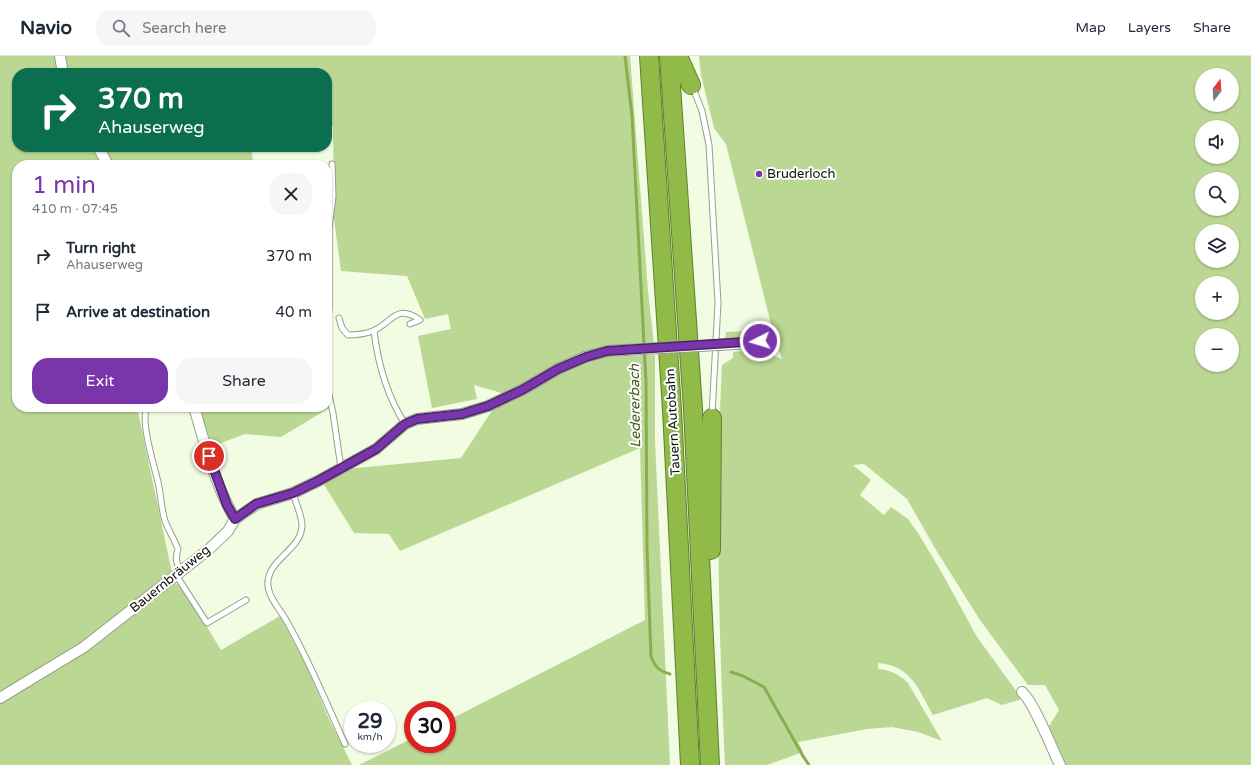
<!DOCTYPE html>
<meta charset="utf-8">
<style>
:root{--surface:#fff;--page:#f6f6f7;--text:#1f2937;--muted:#747a83;--line:#e0e1e3;--accent:#7836aa}
body{margin:0;font-family:"Varela Round",sans-serif;background:var(--page);color:var(--text);height:100vh;display:flex;flex-direction:column;font-size:15px;white-space:nowrap}
*{box-sizing:border-box;margin:0}
p{font-size:13px;color:var(--muted)}
.icon{flex:none;width:22px;height:22px;fill:none;stroke:currentColor;stroke-width:2;stroke-linecap:round;stroke-linejoin:round}
.map{position:relative;flex:1;overflow:hidden}
.details{position:absolute;left:12px;top:104px;width:320px;height:252px;display:flex;flex-direction:column;background:var(--surface);border-radius:16px;box-shadow:0 1px 3px #0004}
.details>*{flex:none}
.guide{position:absolute;left:12px;top:12px;width:320px;height:84px;border-radius:16px;box-shadow:0 1px 3px #0004;background:#0b6e4f;color:#fff;overflow:hidden}
.needle{width:26px;rotate:17deg}
.buttons{position:absolute;left:1195px;top:12px;display:grid;gap:8px}
.buttons a{display:grid;place-items:center;width:44px;height:44px;border-radius:50%;background:var(--surface);box-shadow:0 1px 3px #0004;font-size:20px}
.speed{position:absolute;left:344px;top:645px;display:flex;gap:8px;font-size:20px;font-weight:700;text-align:center}
.speed>*{display:grid;place-content:center;width:52px;height:52px;border-radius:50%;background:var(--surface);box-shadow:0 1px 3px #0004;line-height:1}
.speed small{font-size:10px;font-weight:400}
.speed .limit{border:6px solid #d22;background:#fff;color:#111}
.pin{position:absolute;display:grid;place-items:center;width:34px;height:34px;color:#fff;margin:-17px;border:2px solid #fff;border-radius:50%;box-shadow:0 1px 4px #0007}
.me{position:absolute;width:44px;margin:-22px;rotate:265deg;stroke-linejoin:round;filter:drop-shadow(0 0 3px #0008)}
.turn{display:flex;align-items:center;gap:14px;height:84px;padding:0 20px;font-size:18px}
.turn .icon{width:52px;height:52px;stroke-width:2.5}
.turn b{display:block;font-size:28px;line-height:34px}
.round{display:grid;place-items:center;flex:none;width:42px;height:42px;border-radius:16px;background:var(--page)}
.headline{display:flex;align-items:center;justify-content:space-between;height:68px;padding:0 20px}
h1{font-size:24px;font-weight:600;line-height:30px;color:var(--accent)}
.primary-button{display:flex;gap:8px;margin-top:auto;padding:8px 20px}
.primary-button a{flex:1;height:46px;border-radius:16px;background:var(--accent);color:#fff;font-size:16px;font-weight:600;line-height:46px;text-align:center}
.primary-button a+a{background:var(--page);color:var(--text)}
ul{padding:0;list-style:none}
li{display:flex;align-items:center;gap:12px;height:56px;padding:0 20px}
li div{flex:1}
li b{display:block;font-size:15px}
li em{font-style:normal}
header{display:flex;align-items:center;gap:24px;box-sizing:border-box;height:56px;padding:0 20px;background:var(--surface);border-bottom:1px solid var(--line)}
header strong{font-size:19px}
nav{display:flex;gap:22px;margin-inline-start:auto;font-size:14px}
.search{width:280px;height:36px;background:var(--page);display:flex;align-items:center;gap:10px;box-sizing:border-box;padding:0 14px;border-radius:16px;color:var(--muted);font-size:15px}
.map>svg:first-child{display:block}
.green{fill:#bad793;fill-rule:evenodd}
.lines{fill:none;stroke-linecap:round;stroke-linejoin:round}
.stream{stroke:#89ae50;stroke-width:3}
.lane-casing{stroke:#96a089;stroke-width:7}
.street-casing{stroke:#96a089;stroke-width:12}
.highway-casing{stroke:#627f32;stroke-width:20}
.lane{stroke:#fff;stroke-width:5}
.street{stroke:#fff;stroke-width:10}
.highway{stroke:#91bb49;stroke-width:18}
.street-bridge-casing{stroke:#96a089;stroke-width:12;stroke-linecap:butt}
.street-bridge{stroke:#fff;stroke-width:10}
.route-casing{stroke:#4e236e;stroke-width:10}
.route{stroke:#7836aa;stroke-width:7}
.poi-dot{fill:#7836aa;stroke:#fff;stroke-width:1.5}
.labels{text-anchor:middle;dominant-baseline:central;stroke-width:4;stroke-linejoin:round;paint-order:stroke}
.poi-label{font-size:13px;fill:#0c1008;stroke:#fff;text-anchor:start}
.street-label{font-size:13px;fill:#0c1008;stroke:#fff}
.water-label{font-size:14px;font-style:italic;fill:#465d1c;stroke:#fff}
</style>
<header>
<strong>Navio</strong>
<div class="search"><svg class="icon" aria-label="search" viewBox="0 0 24 24"><circle cx="10" cy="10" r="6"/><path d="M15 15l6 6"/></svg>Search here</div>
<nav><a>Map</a><a>Layers</a><a>Share</a></nav>
</header>
<div class="map">
<svg width="1251" height="709" viewBox="0 0 1251 709">
<rect width="100%" height="100%" fill="#f1fce3"/>
<g class="green">
<path d="M0 0H57L60 17H17V91H94L104 109H17V351H137L172 517 85 587 0 638Z"/>
<path d="M64 0H630L648 235 654 288 619 289 601 292 505 338 474 329 477 343 432 352 418 280 451 273 448 258 425 263 407 220 341 215 334 163 333 70 327 67V17H67Z"/>
<path d="M699 0H1251V709H1066L1049 670 1059 654 1045 629H1028L980 564 936 494 907 443 864 408 853 409 871 424 860 439 884 459 891 451 908 463 918 477 942 517 977 581 1022 643 1002 649 987 642 933 659C918 633 912 610 878 607V613C890 614 899 618 908 627L942 685 918 676 892 671 867 673 798 686 803 696 767 709H725C719 576 715 442 722 309L733 302V296L761 293V297H767L782 303 774 280 726 88 714 72 701 19ZM1202 19H1232V49H1202ZM1202 71H1232V101H1202ZM1202 123H1232V153H1202ZM1202 175H1232V205H1202ZM1202 227H1232V257H1202ZM1202 279H1232V309H1202Z"/>
<path d="M101 91H246L252 97 253 109H111Z"/>
<path d="M765 269C767 287 736 283 725 283L726 276 752 275 758 270Z"/>
<path d="M655 299V386L670 709H359L413 682V688H447V665L645 564 640 392 400 495 389 478 354 477 323 427 347 413 461 402 495 350 534 333 578 308 602 301Z"/>
<path d="M327 342 329 352 281 381 245 378 213 390 198 351H327Z"/>
<path d="M175 527 183 532 221 594 280 560 308 613 329 663 352 709H0V645L167 530Z"/>
</g>
<g class="lines">
<g class="stream">
<path d="M625 0 632 60 646 326 647 492 651 601C656 612 659 615 670 618"/>
<path d="M731 616 743 620 764 631 803 700 809 709"/>
</g>
<g class="lane-casing">
<g id="lane">
<path d="M693 32 702 55 709 89 718 247 712 359"/>
<path d="M339 262 342 272 348 279C357 279 365 278 373 275 393 266 396 247 420 264L410 268"/>
<path d="M327 275 329 252V173L333 140 332 108"/>
<path d="M374 275C378 308 387 340 405 368"/>
<path d="M327 330 333 357 341 412"/>
<path d="M147 351C140 365 154 409 158 426 161 439 161 452 165 465 169 475 174 483 178 493 175 502 176 507 181 515"/>
<path d="M293 437C295 445 302 460 302 469 302 493 270 502 268 525 266 539 280 553 286 564 309 604 326 646 345 688"/>
<path d="M176 519 207 567 246 544"/>
</g>
</g>
<g class="street-casing">
<g id="street">
<path d="M60 0 63 17"/>
<path d="M98 91 108 109"/>
<path d="M736 288 772 284"/>
<path d="M194 351C205 388 215 429 235 463"/>
<path d="M1022 636C1034 646 1052 693 1060 709"/>
<path d="M0 642 84 591 208 494 228 475 235 463 257 448 293 437 318 425 376 393 405 368 417 363 462 358 488 350 522 334 558 313 585 301 607 295 625 294"/>
</g>
</g>
<g class="highway-casing">
<g id="highway">
<path d="M649 0 672 354 690 709"/>
<path d="M669 0 693 353 710 709"/>
<path d="M678 0 691 29"/>
<path d="M711 494 712 362"/>
</g>
</g>
<use href="#lane" class="lane"/>
<use href="#street" class="street"/>
<use href="#highway" class="highway"/>
<g class="street-bridge-casing">
<path id="street-bridge" d="M625 294 736 288"/>
</g>
<use href="#street-bridge" class="street-bridge"/>
</g>
<g class="lines">
<g class="route-casing">
<path id="route" d="M209 400 227 449 235 463 256 448 293 437 318 425 376 393 405 368 417 363 462 358 488 350 522 334 558 313 586 301 607 295 760 285"/>
</g>
<use href="#route" class="route"/>
</g>
<circle class="poi-dot" cx="759" cy="118" r="4"/>
<g class="labels">
<g class="poi-label">
<text x="767" y="118">Bruderloch</text>
</g>
<g class="street-label">
<text transform="translate(673 366) rotate(-93)">Tauern Autobahn</text>
<text transform="translate(170 523) rotate(-39)">Bauernbräuweg</text>
</g>
<g class="water-label">
<text transform="translate(635 350) rotate(-91)">Ledererbach</text>
</g>
</g>
</svg>
<div class="buttons">
<a><svg class="needle" viewBox="-14 -14 28 28"><path d="M0-13l5 13h-10z" fill="#e53935"/><path d="M0 13l5-13h-10z" fill="#747a83"/></svg></a>
<a><svg class="icon" aria-label="sound" viewBox="0 0 24 24"><path d="M4 9h4l5-4v14l-5-4H4zM17 9q2 3 0 6"/></svg></a>
<a><svg class="icon" aria-label="search" viewBox="0 0 24 24"><circle cx="10" cy="10" r="6"/><path d="M15 15l6 6"/></svg></a>
<a><svg class="icon" aria-label="layers" viewBox="0 0 24 24"><path d="M12 4l9 5-9 5-9-5zM3 14l9 5 9-5"/></svg></a>
<a>+</a>
<a>−</a>
</div>
<div class="speed"><div>29<small>km/h</small></div><div class="limit">30</div></div>
<div class="pin" style="left:209px;top:400px;background:#d93025"><svg class="icon" aria-label="arrive" viewBox="0 0 24 24"><path d="M6 21V4h12l-3 4 3 4H6"/></svg></div>
<svg class="me" style="left:760px;top:285px" viewBox="-20 -20 40 40"><circle r="17" fill="#7836aa" stroke="#fff" stroke-width="3"/><path d="M0-11L8 9 0 5-8 9z" fill="#fff"/></svg>
<div class="guide">
<div class="turn"><svg class="icon" aria-label="right" viewBox="0 0 24 24"><path d="M7 20v-9h11M14 6l5 5-5 5"/></svg><div><b>370 m</b>Ahauserweg</div></div>
</div>
<section class="details">
<div class="headline"><div><h1>1 min</h1><p>410 m · 07:45</p></div><a class="round"><svg class="icon" aria-label="close" viewBox="0 0 24 24"><path d="M6 6l12 12M18 6L6 18"/></svg></a></div>
<ul>
<li><svg class="icon" aria-label="right" viewBox="0 0 24 24"><path d="M7 20v-9h11M14 6l5 5-5 5"/></svg><div><b>Turn right</b><p>Ahauserweg</p></div><em>370 m</em></li>
<li><svg class="icon" aria-label="arrive" viewBox="0 0 24 24"><path d="M6 21V4h12l-3 4 3 4H6"/></svg><div><b>Arrive at destination</b></div><em>40 m</em></li>
</ul>
<div class="primary-button"><a>Exit</a><a>Share</a></div>
</section>
</div>
